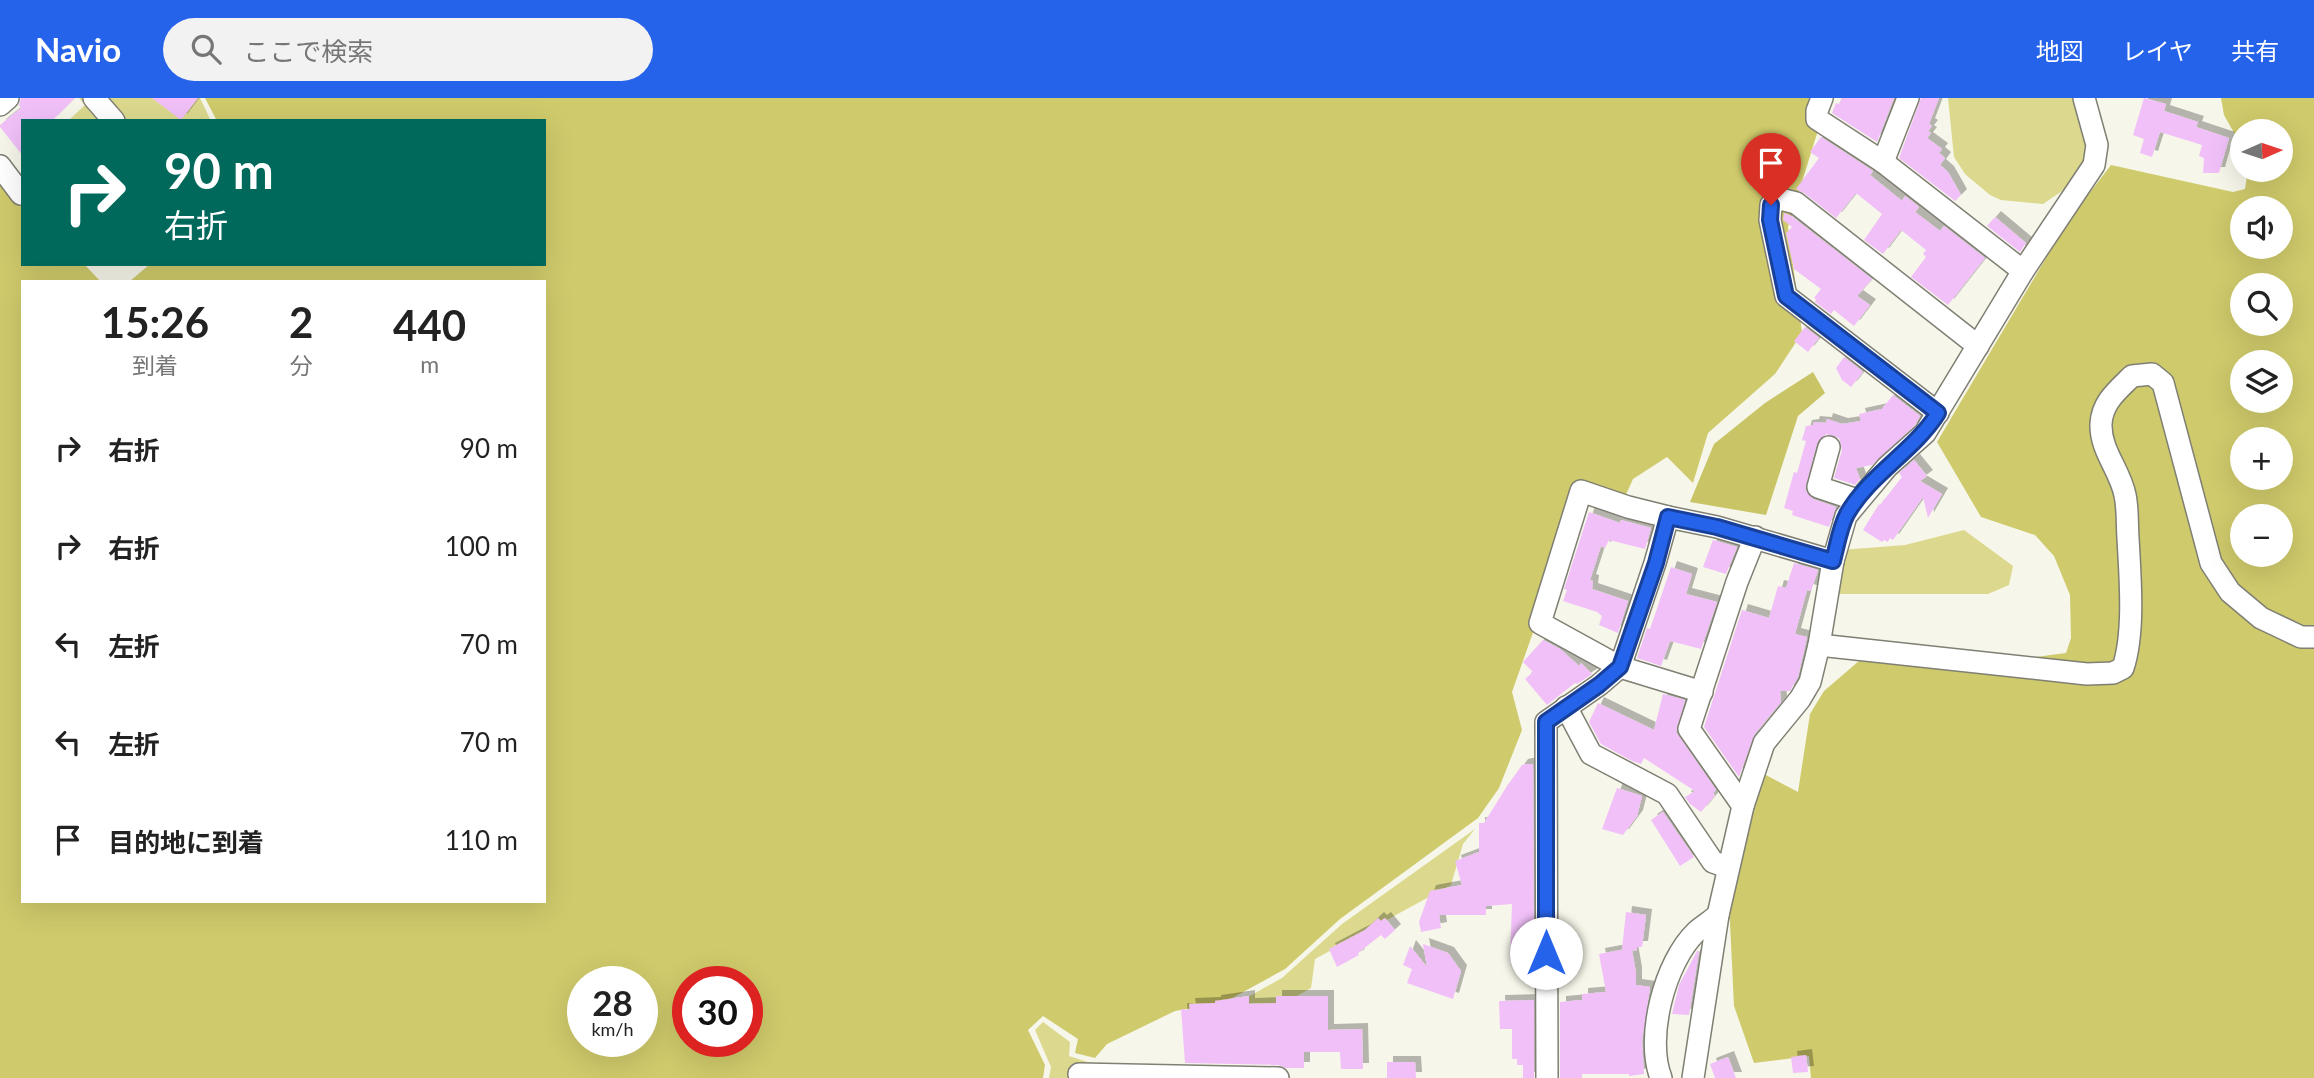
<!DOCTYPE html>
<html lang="ja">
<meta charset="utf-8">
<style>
:root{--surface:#fff;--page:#f2f2f2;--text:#222;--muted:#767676;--accent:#2563eb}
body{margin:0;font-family:Lato,"Noto Sans JP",sans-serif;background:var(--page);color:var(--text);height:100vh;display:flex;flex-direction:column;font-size:26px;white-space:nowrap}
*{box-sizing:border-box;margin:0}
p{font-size:23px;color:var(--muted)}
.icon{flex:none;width:38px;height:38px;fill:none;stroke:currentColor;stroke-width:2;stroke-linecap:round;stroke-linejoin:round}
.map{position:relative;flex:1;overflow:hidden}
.side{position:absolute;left:21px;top:182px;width:525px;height:623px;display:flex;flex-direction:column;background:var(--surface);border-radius:0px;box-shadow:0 7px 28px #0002}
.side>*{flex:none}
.top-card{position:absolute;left:21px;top:21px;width:525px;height:147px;border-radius:0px;box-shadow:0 7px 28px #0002;background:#00695c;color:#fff;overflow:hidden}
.needle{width:46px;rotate:87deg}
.controls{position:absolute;left:2230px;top:21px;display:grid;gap:14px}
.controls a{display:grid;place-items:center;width:63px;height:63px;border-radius:50%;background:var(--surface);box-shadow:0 7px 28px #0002;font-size:35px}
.speed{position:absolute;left:567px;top:868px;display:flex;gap:14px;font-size:35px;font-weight:700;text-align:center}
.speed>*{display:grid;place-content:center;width:91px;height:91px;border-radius:50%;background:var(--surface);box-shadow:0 7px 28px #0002;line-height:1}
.speed small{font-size:18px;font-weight:400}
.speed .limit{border:10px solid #d22;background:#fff;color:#111}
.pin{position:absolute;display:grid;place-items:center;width:60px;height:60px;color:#fff;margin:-72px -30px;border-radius:50% 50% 50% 0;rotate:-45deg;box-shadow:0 0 7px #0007}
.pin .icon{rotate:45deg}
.me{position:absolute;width:77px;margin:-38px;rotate:0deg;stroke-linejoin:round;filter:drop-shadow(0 0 5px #0008)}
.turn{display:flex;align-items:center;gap:24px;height:147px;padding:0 28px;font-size:32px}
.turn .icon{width:91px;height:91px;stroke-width:2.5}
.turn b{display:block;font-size:49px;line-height:60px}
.eta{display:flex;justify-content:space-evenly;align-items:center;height:119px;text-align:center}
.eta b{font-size:42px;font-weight:700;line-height:49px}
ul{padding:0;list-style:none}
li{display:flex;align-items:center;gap:21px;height:98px;padding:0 28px}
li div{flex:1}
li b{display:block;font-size:26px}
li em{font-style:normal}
header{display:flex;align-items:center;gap:42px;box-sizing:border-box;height:98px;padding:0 35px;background:var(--accent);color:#fff}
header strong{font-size:33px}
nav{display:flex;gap:38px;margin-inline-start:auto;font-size:24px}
.search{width:490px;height:63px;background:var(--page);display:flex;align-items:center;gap:18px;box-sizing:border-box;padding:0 24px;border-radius:38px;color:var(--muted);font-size:26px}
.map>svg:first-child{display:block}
.green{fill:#dcd98e}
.forest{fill:#cfca6b;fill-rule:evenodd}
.water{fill:#c9c566}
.building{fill:#f1c0f9;filter:url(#shadow)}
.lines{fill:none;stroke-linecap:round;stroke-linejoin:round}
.minor-casing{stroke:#7f7f74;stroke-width:24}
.minor{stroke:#fff;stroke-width:21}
.route-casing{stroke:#184099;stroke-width:18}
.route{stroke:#2563eb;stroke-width:12}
</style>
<header>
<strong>Navio</strong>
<div class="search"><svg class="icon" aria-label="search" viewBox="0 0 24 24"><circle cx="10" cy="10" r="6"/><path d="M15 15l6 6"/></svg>ここで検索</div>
<nav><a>地図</a><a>レイヤ</a><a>共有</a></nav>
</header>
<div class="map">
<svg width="2314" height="980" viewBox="0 0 2314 980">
<defs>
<filter id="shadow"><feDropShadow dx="6" dy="-6" stdDeviation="0" flood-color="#0004"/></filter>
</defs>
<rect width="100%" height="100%" fill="#f6f6ea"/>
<g class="green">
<path d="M79 0H200L211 23H68L85 7Z"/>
<path d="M1948 0H2079L2088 41 2081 74 2074 85 2043 106 2001 102 1990 97 1965 76 1954 59Z"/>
<path d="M1964 432 2013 468 2009 487 1988 496H1833L1841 452 1905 447Z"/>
<path d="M1475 731 1463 746 1451 787 1315 861 1311 890 1283 906 1237 905 1282 880 1342 826Z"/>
<path d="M1043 924 1070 944 1069 958 1103 969 1100 980H1049L1051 969 1035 932Z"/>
</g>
<g class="forest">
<path d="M205 0H1828L1788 129 1802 235 1775 276 1708 335 1693 385 1667 359 1633 381 1624 401 1584 390 1512 594 1522 632 1499 690 1478 720 1340 821 1285 871 1225 904 1175 913 1107 946 1095 960 1075 955 1078 941 1043 918 1028 932 1045 967 1043 980H0V82L23 105V166H84L101 184H23V803H544V184H129L150 166H544V23H217ZM583 884H642V943H583ZM688 884H747V943H688Z"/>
<path d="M2221 0H2314V980H1811L1809 958 1754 965 1734 908 1729 804 1764 676 1798 694 1810 616 1824 593 1859 563 1967 568 2066 555 2071 540 2070 497 2054 458 2035 437 1981 419 1937 344 2068 123 2111 67 2233 94 2245 91 2248 72H2280V33H2242V49L2224 17ZM2242 110H2280V149H2242ZM2242 187H2280V226H2242ZM2242 264H2280V303H2242ZM2242 341H2280V380H2242ZM2242 418H2280V457H2242Z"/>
</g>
<path class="water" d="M1813 274 1825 295 1798 318 1766 417 1690 404 1714 346 1765 305Z"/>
<g class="building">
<path d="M21 0H75L52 23H23V58L0 29V27L21 10 19 7Z"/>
<path d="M152 0H198L181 22Z"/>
<path d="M1842 0H1894L1877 44 1832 15 1836 5 1839 6Z"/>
<path d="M1921 0H1939L1929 26 1932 28 1928 33 1931 35 1927 40 1942 51 1939 55 1945 60 1940 67 1948 74 1961 97 1955 103 1899 60Z"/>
<path d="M2144 0 2166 6 2164 13 2198 24 2196 29 2229 40 2219 75H2203L2204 60 2199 58 2202 47 2160 34 2152 59 2140 55 2144 41 2133 37Z"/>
<path d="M1821 39 1873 73 1870 77 1902 103 1905 98 1919 109 1915 114 1940 133 1944 128 1985 160 1948 207 1911 179 1926 159 1923 156 1926 152 1901 132 1883 156 1864 142 1882 116 1856 95 1836 120 1804 95 1796 91 1819 60 1810 54Z"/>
<path d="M1784 115 1790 117 1872 181 1857 198 1870 207 1854 228 1834 212 1831 216 1815 204 1816 201 1814 200 1821 191 1794 171 1786 135 1792 129 1783 122Z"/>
<path d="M1995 119 2026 145 2020 154 1987 128Z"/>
<path d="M1805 229 1819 240 1808 254 1794 243Z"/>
<path d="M1844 259 1863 274 1851 289 1842 282 1836 270Z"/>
<path d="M1893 297 1920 318 1915 327 1872 367 1856 370 1860 381 1855 387 1834 380 1842 352 1839 340 1826 336 1817 345 1805 391 1813 401 1836 409 1829 429 1792 417 1793 413 1784 410 1794 374 1797 375 1806 343 1802 342 1806 328 1813 327 1814 324 1826 325 1827 321 1842 326 1861 323 1859 316 1882 311Z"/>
<path d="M1914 362 1927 378 1920 383 1942 396 1928 420 1923 399 1893 442 1890 440 1888 444 1884 442 1882 444 1863 432 1879 406 1880 407 1902 379 1899 375Z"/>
<path d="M1589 414 1620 425 1621 422 1651 430 1645 451 1609 442 1605 450 1601 448 1590 482 1593 483 1592 491 1628 503 1618 535 1599 527 1602 518 1597 514 1563 503 1567 492 1564 491Z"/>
<path d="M1713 442 1737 449 1726 476 1703 469Z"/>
<path d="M1794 465 1818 472 1811 493 1807 492 1795 536 1807 539 1798 579 1790 593H1780L1781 604 1754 637 1739 679 1704 629 1742 512 1769 520 1778 488 1786 490Z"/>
<path d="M1671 469 1692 476 1686 496 1717 504 1701 551 1670 543 1661 568 1637 560 1647 530 1650 531Z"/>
<path d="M1543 542 1560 551 1579 568 1581 565 1592 576 1577 586 1575 585 1547 607 1525 581 1533 574 1523 564Z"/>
<path d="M1663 596 1685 602 1676 634 1716 692 1713 695 1715 697 1701 714 1690 706 1685 699 1695 693 1644 660 1641 666 1632 663 1601 646 1589 624 1598 605 1654 632Z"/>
<path d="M1526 666H1533L1534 863H1510L1512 806 1486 808V817H1439L1441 830 1421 834 1419 824 1430 793 1462 787 1455 763 1479 754V725H1484L1507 688 1522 667Z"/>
<path d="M1617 690 1642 698 1637 718 1623 737 1602 731Z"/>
<path d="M1663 714 1694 759 1680 768 1651 722Z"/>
<path d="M1626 814 1646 817 1642 849H1637L1636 853 1632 852 1636 875V887L1650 889 1642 943 1644 976 1629 978V976H1582V980H1560V904L1582 902V896L1606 894 1599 856 1626 851H1622Z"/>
<path d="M1378 820 1381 823 1385 820 1395 832 1385 841 1381 837 1358 855 1359 857 1337 869 1329 851 1365 832Z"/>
<path d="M1423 846 1448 855 1461 873 1453 901 1407 885 1412 871 1403 867 1410 848 1427 869Z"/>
<path d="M1697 853H1699L1689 917 1672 916 1679 887Z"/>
<path d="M1249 898V906L1276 905V898H1328V932L1362 931 1363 971H1341L1340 954H1304V970H1286L1278 967 1185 965 1181 911 1190 912 1189 906 1215 905V903Z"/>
<path d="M1534 902V980H1523V967H1517V961H1512V931H1500L1499 903Z"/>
<path d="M1806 957 1808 974 1793 975 1791 959Z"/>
<path d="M1728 959 1736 980H1715L1710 966Z"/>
<path d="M1387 964H1415L1416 980H1387Z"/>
</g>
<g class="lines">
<g class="minor-casing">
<g id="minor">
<path d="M94 0 114 23"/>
<path d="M1822 0 1817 13V21L1883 64 2023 173"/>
<path d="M0 7 8 0"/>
<path d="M1883 64 1908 0"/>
<path d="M0 68 21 96"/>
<path d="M1938 315 1786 198 1770 122 1771 107 1780 101 1796 105 1978 248"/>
<path d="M1829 349 1818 389 1857 402"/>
<path d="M1668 419 1628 409 1581 393 1540 525 1620 569 1702 594"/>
<path d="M1819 547 2087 576 2113 575 2123 570C2135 534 2130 478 2128 440 2127 426 2128 411 2125 397 2120 372 2100 352 2101 326 2102 304 2118 292 2132 278L2152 276 2163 285 2211 465 2230 494 2261 520 2301 539H2314"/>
<path d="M1566 609 1591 656 1667 696 1713 764 1727 769"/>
<path d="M1743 708 1689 631 1737 484 1755 439"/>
<path d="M1079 976 1278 980"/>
<path d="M1547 980 1546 624 1599 587 1620 569 1655 465 1668 419 1717 429 1833 463"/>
<path d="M1661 980C1645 939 1665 864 1696 834 1703 828 1711 823 1718 817"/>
<path d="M1693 980 1718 817 1743 708 1764 645 1800 601 1810 584 1819 547 1833 463 1846 418 1887 369 1925 335 2023 173 2094 67 2097 47 2084 0"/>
</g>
</g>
<use href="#minor" class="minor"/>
</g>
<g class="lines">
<g class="route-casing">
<path id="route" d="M1546 855V624L1599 587 1620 569 1656 465 1668 419 1717 429 1833 463C1837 448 1840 429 1847 416 1870 376 1914 353 1938 315L1786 198 1770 122 1771 107"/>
</g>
<use href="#route" class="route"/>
</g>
</svg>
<div class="controls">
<a><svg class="needle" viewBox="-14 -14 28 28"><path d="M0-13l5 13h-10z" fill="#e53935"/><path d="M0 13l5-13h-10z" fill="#767676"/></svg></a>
<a><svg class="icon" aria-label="sound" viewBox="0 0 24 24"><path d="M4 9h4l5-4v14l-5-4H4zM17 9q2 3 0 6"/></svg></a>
<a><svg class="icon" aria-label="search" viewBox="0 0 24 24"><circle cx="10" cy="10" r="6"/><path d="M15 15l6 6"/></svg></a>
<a><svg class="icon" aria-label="layers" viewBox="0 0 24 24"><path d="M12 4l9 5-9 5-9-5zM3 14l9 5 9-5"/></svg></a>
<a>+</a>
<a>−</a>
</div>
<div class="speed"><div>28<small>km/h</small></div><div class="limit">30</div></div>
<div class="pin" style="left:1771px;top:107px;background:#d93025"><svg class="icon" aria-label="arrive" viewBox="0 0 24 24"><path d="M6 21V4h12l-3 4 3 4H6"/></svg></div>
<svg class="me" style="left:1546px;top:855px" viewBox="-20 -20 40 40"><circle r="19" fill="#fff"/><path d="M0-13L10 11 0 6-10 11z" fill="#2563eb"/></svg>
<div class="top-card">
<div class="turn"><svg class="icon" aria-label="right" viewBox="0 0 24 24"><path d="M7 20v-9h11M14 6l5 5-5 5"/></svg><div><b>90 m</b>右折</div></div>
</div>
<section class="side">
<div class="eta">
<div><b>15:26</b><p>到着</p></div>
<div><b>2</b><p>分</p></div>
<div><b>440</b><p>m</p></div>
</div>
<ul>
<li><svg class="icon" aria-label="right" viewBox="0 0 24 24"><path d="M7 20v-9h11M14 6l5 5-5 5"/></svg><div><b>右折</b></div><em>90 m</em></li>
<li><svg class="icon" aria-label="right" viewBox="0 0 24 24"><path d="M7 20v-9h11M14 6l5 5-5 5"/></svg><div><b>右折</b></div><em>100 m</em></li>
<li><svg class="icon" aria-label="left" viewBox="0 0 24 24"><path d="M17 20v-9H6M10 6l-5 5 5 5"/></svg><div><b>左折</b></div><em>70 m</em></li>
<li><svg class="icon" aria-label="left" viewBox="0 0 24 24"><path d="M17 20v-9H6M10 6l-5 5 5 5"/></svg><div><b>左折</b></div><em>70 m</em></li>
<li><svg class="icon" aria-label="arrive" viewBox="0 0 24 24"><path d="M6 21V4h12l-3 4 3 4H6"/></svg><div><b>目的地に到着</b></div><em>110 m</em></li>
</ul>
</section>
</div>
